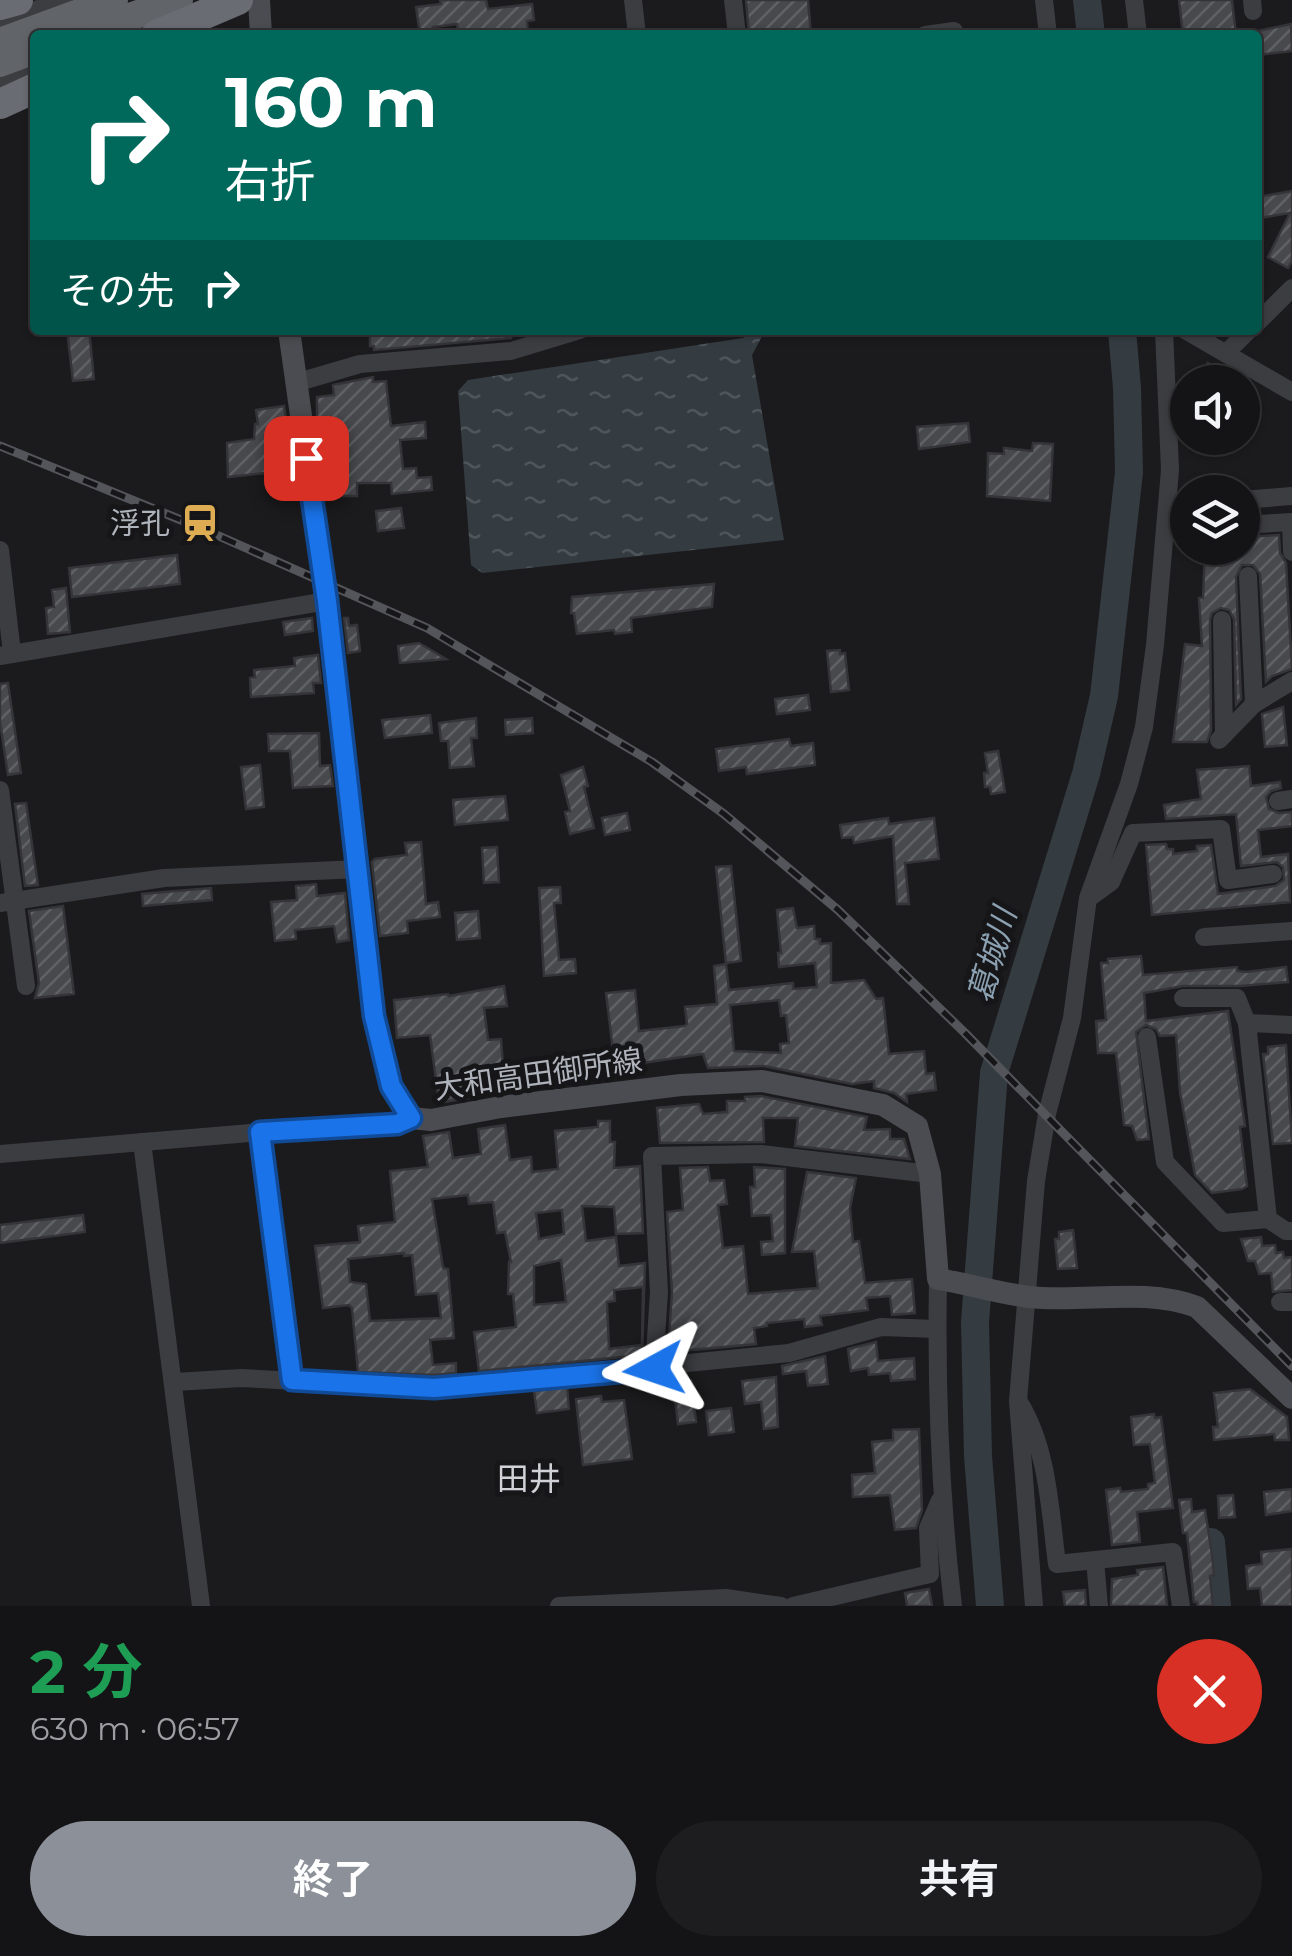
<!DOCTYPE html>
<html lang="ja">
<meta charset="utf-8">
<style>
:root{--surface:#141416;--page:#1d1d1f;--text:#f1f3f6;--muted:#9d9ea1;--line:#333335;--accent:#8c9099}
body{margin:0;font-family:Montserrat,"Noto Sans JP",sans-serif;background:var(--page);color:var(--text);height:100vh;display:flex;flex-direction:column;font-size:38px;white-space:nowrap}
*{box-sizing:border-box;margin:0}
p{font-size:32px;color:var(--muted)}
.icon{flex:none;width:55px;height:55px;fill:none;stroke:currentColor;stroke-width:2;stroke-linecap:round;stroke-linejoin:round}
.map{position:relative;height:1606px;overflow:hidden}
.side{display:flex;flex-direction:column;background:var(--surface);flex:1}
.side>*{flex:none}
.guide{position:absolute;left:30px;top:30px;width:1232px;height:305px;border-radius:10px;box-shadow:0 2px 8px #0004,0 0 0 2px var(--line);background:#00695c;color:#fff;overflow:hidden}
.tools{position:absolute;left:1170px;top:365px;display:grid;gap:20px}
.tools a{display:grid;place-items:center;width:90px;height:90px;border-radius:50%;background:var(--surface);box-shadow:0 2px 8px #0004,0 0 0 2px var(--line);font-size:50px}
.pin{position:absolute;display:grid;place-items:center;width:85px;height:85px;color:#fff;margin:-42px;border-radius:20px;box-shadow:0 5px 15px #0006}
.me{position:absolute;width:110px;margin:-55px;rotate:265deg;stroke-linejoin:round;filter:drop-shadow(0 0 8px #0008)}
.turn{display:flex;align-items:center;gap:35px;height:210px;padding:0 30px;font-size:45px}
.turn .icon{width:130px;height:130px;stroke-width:2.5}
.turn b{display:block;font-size:70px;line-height:85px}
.then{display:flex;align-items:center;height:95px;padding:0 30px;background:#0003;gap:20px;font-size:38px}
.round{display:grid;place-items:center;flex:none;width:105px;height:105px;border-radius:52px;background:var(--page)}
.summary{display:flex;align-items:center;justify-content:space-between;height:170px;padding:0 30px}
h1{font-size:60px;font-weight:700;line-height:75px;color:#1e9e55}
.action{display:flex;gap:20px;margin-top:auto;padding:20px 30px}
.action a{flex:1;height:115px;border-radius:60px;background:var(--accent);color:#fff;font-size:40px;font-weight:700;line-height:115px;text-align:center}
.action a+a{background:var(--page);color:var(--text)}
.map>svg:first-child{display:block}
.water{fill:url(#water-ripples)}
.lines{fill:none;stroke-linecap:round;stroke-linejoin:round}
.river{stroke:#343c42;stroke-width:28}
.building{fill:url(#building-hatch);stroke:#353539;stroke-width:2.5;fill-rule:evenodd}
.minor{stroke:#3c3d41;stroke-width:18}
.secondary{stroke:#4b4c51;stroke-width:22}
.trunk{stroke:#616469;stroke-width:28}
.motorway{stroke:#696c72;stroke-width:30}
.rail-casing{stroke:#54555a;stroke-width:9}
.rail{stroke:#161618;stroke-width:5;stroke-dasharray:15;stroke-linecap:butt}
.motorway-bridge{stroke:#696c72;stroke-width:30}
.route-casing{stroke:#114b97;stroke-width:25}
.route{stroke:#1a73e8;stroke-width:18}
.labels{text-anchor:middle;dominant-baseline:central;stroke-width:10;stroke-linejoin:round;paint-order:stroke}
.poi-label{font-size:30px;fill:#afb3bb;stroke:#161618;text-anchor:end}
.street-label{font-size:30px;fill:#afb3bb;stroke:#161618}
.water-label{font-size:32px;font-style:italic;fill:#8ba0b1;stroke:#161618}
.neighbourhood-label{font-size:32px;fill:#d0d2d7;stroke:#161618}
</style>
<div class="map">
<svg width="1292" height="1606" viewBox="0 0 1292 1606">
<defs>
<pattern id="water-ripples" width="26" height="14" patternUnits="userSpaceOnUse" patternTransform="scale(2.5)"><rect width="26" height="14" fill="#343c42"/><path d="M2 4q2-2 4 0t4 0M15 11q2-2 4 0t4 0" fill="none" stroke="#4f565b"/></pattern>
<pattern id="building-hatch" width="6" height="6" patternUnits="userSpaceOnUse" patternTransform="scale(2.5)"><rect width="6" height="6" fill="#48494d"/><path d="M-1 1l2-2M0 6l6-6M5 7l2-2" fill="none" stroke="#606165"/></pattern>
</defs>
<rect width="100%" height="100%" fill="#1b1b1d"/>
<path class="water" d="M754 330 765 331 752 355 784 540 482 573 471 565 458 391 468 380 743 338Z"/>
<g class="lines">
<g class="river">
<path d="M1087 0 1091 35"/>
<path d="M1211 1542 1217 1606"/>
<path d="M990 1606 978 1456 975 1322 994 1073 1086 774 1104 696 1129 472 1127 388 1122 330"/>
</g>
</g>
<g class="building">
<path d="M440 0H486L488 9 532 4 534 20 527 21 528 35H512V32L458 35 457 24 433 27V32L420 34 416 7 441 4Z"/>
<path d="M746 0H808L811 35H749Z"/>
<path d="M1179 0H1232L1236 35H1183Z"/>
<path d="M1291 24 1292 51 1258 55V31Z"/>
<path d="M1292 191V261L1288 268 1268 257 1290 213 1260 218 1258 197Z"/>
<path d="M67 330H89L94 379 73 381Z"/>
<path d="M370 330H510L511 338 374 350V346H370Z"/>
<path d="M1208 363 1241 382H1197Z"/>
<path d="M373 377V382L386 381 391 426 425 422 426 438 400 440 403 469 416 468 417 478 431 477 432 490 392 494 391 483H357V496H327L317 418V397L334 395 333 385Z"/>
<path d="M284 406 295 482 273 485V482H266L265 473 228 477 227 443 254 439 255 424H258L256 410Z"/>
<path d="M968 423 970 442 919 449 917 427Z"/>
<path d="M1033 443 1053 444 1050 501 987 496 988 453 1004 454V448L1032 451Z"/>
<path d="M401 508 404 528 378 531 376 511Z"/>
<path d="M1279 535 1280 553 1286 563 1292 669 1272 676 1266 682 1260 574 1253 565H1242L1236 577 1241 699 1236 705 1234 619 1229 610 1221 608 1212 613 1210 620 1211 730 1207 742H1173L1185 644 1202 646 1199 598H1203L1205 550 1242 548V537Z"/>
<path d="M177 555 180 584 72 597 69 568Z"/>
<path d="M714 584 712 607 631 618 632 632 615 634 614 630 577 634 574 613H571L572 597Z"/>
<path d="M66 588 70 632 48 634 46 608 54 607 52 590Z"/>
<path d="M312 618 313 631 285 635 283 622Z"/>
<path d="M344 618H348L349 626 357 625 360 651 348 653Z"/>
<path d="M419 643 446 659 400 663 398 646Z"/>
<path d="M840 650V654L845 653 849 690 831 692 827 651Z"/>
<path d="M318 655 321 683H313L314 693 251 697 250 678 255 677 254 670 295 666 294 658Z"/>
<path d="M8 683 21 773 8 775 0 722V684Z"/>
<path d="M808 695 810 710 777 714 775 699Z"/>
<path d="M1283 707 1287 745 1265 747 1262 714Z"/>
<path d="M430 715 432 733 385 738 382 720Z"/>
<path d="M476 718 477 738H471L474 766 450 768 448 741H441L439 723Z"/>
<path d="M532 718 533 733 506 735 505 720Z"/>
<path d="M319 733 320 766 330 765 333 786 293 788 290 751H269L268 734Z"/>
<path d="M789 739 791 746 813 743 815 765 747 774 746 767 719 771 716 749Z"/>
<path d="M998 751 1005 792 991 794 990 787H985L984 773H988L985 753Z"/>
<path d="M260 765 264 807 246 809 241 767Z"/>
<path d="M1249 766 1251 786 1280 782 1281 788 1271 791 1266 797 1269 809 1279 813 1292 812V826L1258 830 1261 857 1288 854 1290 902 1152 915 1146 845 1166 844 1167 849H1173V854L1197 851V846L1211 845 1218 894 1275 886 1284 880 1283 867 1277 862 1241 866 1236 814 1166 819 1164 805 1201 799 1197 770Z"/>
<path d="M583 767 588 786 584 787 594 828 570 834 565 812 570 811 561 775Z"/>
<path d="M505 796 508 820 455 825 453 800Z"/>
<path d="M26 803 38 885 25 886 15 804Z"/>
<path d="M627 813 630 830 605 835 602 818Z"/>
<path d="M888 818 889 824 934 818 939 859 905 863 909 904H897L893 836 854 843 853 837 842 838 840 825Z"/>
<path d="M421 842 426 904 438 902 440 917 407 921 408 933 380 936 372 862 375 859 407 855 405 843Z"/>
<path d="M497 847 499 882 484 883 482 848Z"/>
<path d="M731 866 741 961 726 963 716 867Z"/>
<path d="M316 884 317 896 345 893 349 940 337 942 334 926 295 930 296 939 275 941 271 902 297 900 296 886Z"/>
<path d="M560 887 561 903H554L559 960 575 959 576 973 544 976 539 888Z"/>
<path d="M211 888 212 900 143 906 142 894Z"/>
<path d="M63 906 74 994 35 998 39 983 29 911Z"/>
<path d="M793 908 797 928 814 926 815 939H820V944L831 943V983L864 980 876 999 883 998 889 1054 924 1051 926 1074 934 1073 936 1090 906 1094 907 1102 894 1093 874 1088V1081L852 1084 764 1066 708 1068 703 1054 615 1067 606 993 635 990 639 1031 684 1026 687 1024 685 1007 717 1004 714 966 726 964 729 990 793 983V989L817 987 815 963 779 967 778 953H781L777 910ZM779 1000 781 1016 786 1015 789 1043 780 1044 781 1053 734 1051 730 1005Z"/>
<path d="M478 911 480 938 457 940 455 913Z"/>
<path d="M1141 956 1143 975 1237 967V971L1246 972 1286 967 1288 982 1240 986H1183L1144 993 1146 1021 1228 1011 1245 1126 1240 1127 1247 1186 1242 1189 1212 1193 1195 1175 1180 1092 1176 1035 1160 1036 1156 1029 1146 1025 1136 1032 1149 1139 1137 1140 1132 1126 1124 1125 1116 1053H1098L1096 1021 1106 1020 1101 963H1108V959Z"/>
<path d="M504 986 507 1006 484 1008 488 1040 501 1039 505 1091 439 1103 430 1035 397 1038 394 1000 448 994 449 996Z"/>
<path d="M1286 1045 1292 1143 1273 1144 1263 1054H1268V1047Z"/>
<path d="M761 1096 867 1117 864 1130 890 1129V1139H904L910 1159 795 1146 798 1118H763L764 1142 660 1143 657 1108 699 1104 703 1114 727 1112V1101H745V1097Z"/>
<path d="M598 1121H610V1142H615L614 1168 640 1166 643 1233 616 1234 614 1207 582 1206 586 1241 616 1237 619 1266 645 1263 642 1355 479 1371 474 1332 516 1327 513 1294H508L509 1262H511L505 1232 497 1233 493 1202 469 1204 468 1195 432 1199 443 1268 448 1269 454 1338 430 1340 433 1365 456 1363V1373L434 1375 358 1372 352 1308 349 1305 323 1308 315 1246 360 1242 358 1226 395 1222 390 1171 428 1167 423 1136 449 1132 453 1158 481 1154 478 1129 505 1125 510 1160 531 1157 532 1172 558 1169 555 1131 598 1127ZM562 1210 564 1234 539 1239 536 1213ZM404 1253V1256L412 1255 416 1295 438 1293 441 1318 370 1321 366 1284 350 1282 348 1259ZM561 1260 566 1302 534 1305V1266ZM643 1287 642 1345 609 1349 607 1302 615 1301 614 1290Z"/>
<path d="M708 1167 710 1181 724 1180 727 1204 718 1205 723 1248 743 1246 748 1294 818 1288 814 1251 792 1252 807 1172 856 1178 850 1208 853 1242 859 1241 865 1283 912 1279 915 1313 892 1315 890 1296 866 1298 868 1310 820 1316 822 1325 805 1327 804 1319 767 1323V1326L754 1328 756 1344 668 1352 672 1292 667 1212 683 1210 680 1168Z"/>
<path d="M754 1167 785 1169V1253L762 1255 761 1242 773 1241 771 1215 752 1216 750 1187H755Z"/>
<path d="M83 1215 85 1232 0 1243V1225Z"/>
<path d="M1073 1230 1077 1268 1058 1269 1055 1239H1059V1232Z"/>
<path d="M1261 1237 1262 1246 1275 1245 1276 1253 1283 1252 1284 1258 1292 1257V1290L1273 1292 1271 1273 1259 1274 1255 1261H1248L1241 1239Z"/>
<path d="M876 1342 878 1361 914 1358 915 1379 891 1381 890 1373 869 1375 868 1368 851 1371 848 1349Z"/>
<path d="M825 1356 828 1384 808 1386 806 1371 783 1374 782 1366Z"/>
<path d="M776 1377 778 1427 764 1429 761 1402 745 1404 742 1381Z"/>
<path d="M691 1380 696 1422 678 1424 673 1382Z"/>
<path d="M567 1387 569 1409 537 1413 534 1391Z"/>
<path d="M1250 1389 1287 1417 1289 1440H1275L1274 1434 1214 1440 1213 1427H1218L1214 1393Z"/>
<path d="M601 1396 602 1402 624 1400 632 1459 583 1465 576 1399Z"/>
<path d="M731 1408 734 1432 709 1435 706 1411Z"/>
<path d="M1154 1414 1155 1418 1161 1417 1173 1508 1137 1512 1140 1542 1112 1545 1106 1490 1120 1488 1121 1492 1148 1489V1484L1155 1483 1150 1444 1134 1445 1131 1417Z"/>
<path d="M919 1429 922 1510 916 1528 895 1530 890 1495 853 1497 852 1475 875 1473 872 1442 893 1440V1430Z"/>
<path d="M1292 1489V1511L1266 1515 1264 1492Z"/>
<path d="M1233 1495 1235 1517 1219 1518 1218 1496Z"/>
<path d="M1191 1499 1192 1512 1205 1510 1212 1554 1214 1575 1210 1576 1213 1606H1198L1197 1602H1194L1187 1533H1183L1179 1500Z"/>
<path d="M1292 1549V1606H1262L1260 1588 1248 1589 1246 1566 1262 1564 1261 1552Z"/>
<path d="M1163 1567 1167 1606H1111L1112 1579 1138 1575 1137 1570Z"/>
<path d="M929 1589 932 1606H907L905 1593Z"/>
<path d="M1085 1590 1086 1606H1065L1063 1592Z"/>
</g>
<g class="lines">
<g class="minor">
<path d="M633 0 637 35"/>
<path d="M733 0 737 35"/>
<path d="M1044 0 1048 35"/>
<path d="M1134 0 1138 35"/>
<path d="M1252 0 1253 11"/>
<path d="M0 23 63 0"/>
<path d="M925 35 954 31V35"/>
<path d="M0 83 35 71"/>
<path d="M1258 322 1292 288"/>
<path d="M1185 330 1292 392"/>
<path d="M1226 353 1249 330"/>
<path d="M295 383 360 364 511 351 580 330"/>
<path d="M1242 500 1292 496"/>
<path d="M1291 522 1292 552"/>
<path d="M1242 525 1292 522"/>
<path d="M0 550 12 653"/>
<path d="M1248 576 1254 704"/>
<path d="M1222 620 1224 735"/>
<path d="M0 656 327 601"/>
<path d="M1219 740 1254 704 1292 681"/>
<path d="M0 790 26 986"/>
<path d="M1278 801 1292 799"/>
<path d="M1089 898 1111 882 1133 833 1221 829 1228 880 1273 874"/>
<path d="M0 903 164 878 359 869"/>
<path d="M1204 937 1292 931"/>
<path d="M1183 998H1237L1247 1023 1292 1025"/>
<path d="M1247 1023 1268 1219"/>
<path d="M1147 1037 1165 1162 1223 1223 1268 1219 1286 1231H1292"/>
<path d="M261 1132 291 1380"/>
<path d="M142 1142 201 1606"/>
<path d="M0 1154 261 1132 397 1124 411 1118"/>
<path d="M938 1279C936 1389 940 1497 953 1606"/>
<path d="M1280 1302H1292"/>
<path d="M654 1369 659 1292 652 1156 761 1154 930 1174"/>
<path d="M175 1382 241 1378 434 1388 789 1353 881 1327 937 1329"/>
<path d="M1019 1402C1048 1448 1050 1511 1057 1564L1173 1552 1181 1606"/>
<path d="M1095 1560 1099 1606"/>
<path d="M559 1606 726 1598 781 1606"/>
<path d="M793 1606 930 1574 928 1528 940 1500"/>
<path d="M1034 1606 1018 1401 1036 1181 1047 1114 1072 1018 1088 898 1129 784 1144 727 1155 645 1170 470 1164 330"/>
</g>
<g class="secondary">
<path d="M259 0 261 35"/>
<path d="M289 330 327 601 374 1017 391 1085 411 1118 431 1120 501 1107 681 1085 762 1081 883 1105 917 1126 930 1174 938 1279C968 1284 999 1293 1029 1297 1085 1303 1143 1287 1197 1307L1292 1398"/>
</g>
<g class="trunk">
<path d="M77 35 179 0"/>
<path d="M0 42 114 0"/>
<path d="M0 63 35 50"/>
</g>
<g class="motorway">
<path d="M0 5 18 0"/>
<path d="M0 104 35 88"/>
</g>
<g class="rail-casing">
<path id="rail" d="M0 446 203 529 427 628 652 762 724 814 838 910 965 1033 1292 1366"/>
</g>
<use href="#rail" class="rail"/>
<path class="motorway-bridge" d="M156 35 238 0"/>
</g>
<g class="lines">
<g class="route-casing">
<path id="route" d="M306 458 327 601 374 1016 391 1086 411 1118 397 1124 260 1132 292 1380 434 1388 654 1369"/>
</g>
<use href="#route" class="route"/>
</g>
<defs>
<g id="station-bare" transform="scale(3)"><path d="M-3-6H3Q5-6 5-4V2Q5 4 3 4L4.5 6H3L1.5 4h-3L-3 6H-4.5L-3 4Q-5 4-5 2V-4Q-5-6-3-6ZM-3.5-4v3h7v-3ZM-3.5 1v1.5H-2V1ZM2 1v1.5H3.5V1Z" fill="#ddac53" stroke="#161618" stroke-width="2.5" paint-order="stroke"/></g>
</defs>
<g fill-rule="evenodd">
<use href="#station-bare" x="200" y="523"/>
</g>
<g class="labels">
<g class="poi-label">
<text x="170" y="523">浮孔</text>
</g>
<g class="street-label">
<text transform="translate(538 1074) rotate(-8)">大和高田御所線</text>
</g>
<g class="water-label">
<text transform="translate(992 955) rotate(-74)">葛城川</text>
</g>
<g class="neighbourhood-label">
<text x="529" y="1478">田井</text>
</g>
</g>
</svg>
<div class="tools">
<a><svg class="icon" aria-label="sound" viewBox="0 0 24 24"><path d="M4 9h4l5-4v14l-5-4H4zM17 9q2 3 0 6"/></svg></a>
<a><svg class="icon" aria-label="layers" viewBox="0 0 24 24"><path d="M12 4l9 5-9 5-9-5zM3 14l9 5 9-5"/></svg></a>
</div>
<div class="pin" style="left:306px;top:458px;background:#d93025"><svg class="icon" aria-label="arrive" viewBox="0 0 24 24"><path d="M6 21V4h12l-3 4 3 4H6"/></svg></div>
<svg class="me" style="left:654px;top:1369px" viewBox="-20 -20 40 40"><path d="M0-17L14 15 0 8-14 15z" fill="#1a73e8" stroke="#fff" stroke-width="4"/></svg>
<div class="guide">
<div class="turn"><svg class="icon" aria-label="right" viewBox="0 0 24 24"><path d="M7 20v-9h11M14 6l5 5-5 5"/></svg><div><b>160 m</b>右折</div></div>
<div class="then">その先<svg class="icon" aria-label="right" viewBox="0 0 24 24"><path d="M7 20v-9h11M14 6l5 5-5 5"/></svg></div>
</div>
</div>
<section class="side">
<div class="summary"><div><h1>2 分</h1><p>630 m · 06:57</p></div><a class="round" style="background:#d93025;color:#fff"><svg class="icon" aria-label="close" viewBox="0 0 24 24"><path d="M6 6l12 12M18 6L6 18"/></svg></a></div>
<div class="action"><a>終了</a><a>共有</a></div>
</section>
